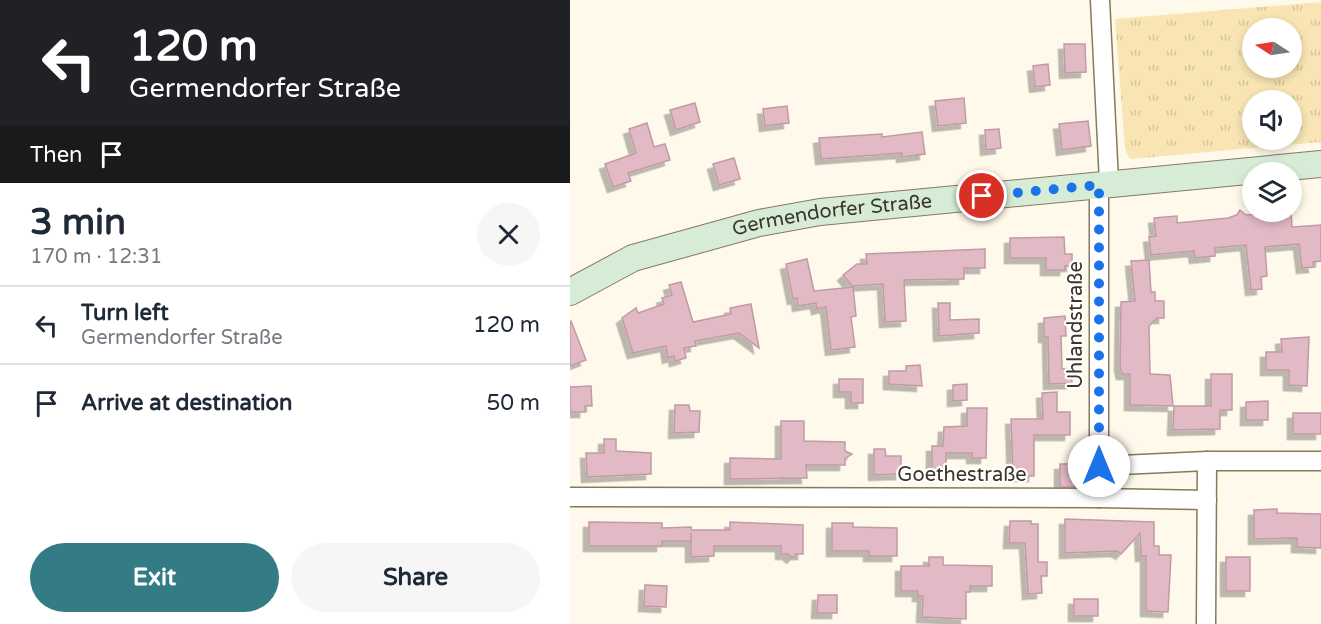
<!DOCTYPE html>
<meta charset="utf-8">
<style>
:root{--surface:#fff;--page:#f6f6f7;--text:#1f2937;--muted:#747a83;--line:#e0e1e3;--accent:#347c85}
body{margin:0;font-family:"Varela Round",sans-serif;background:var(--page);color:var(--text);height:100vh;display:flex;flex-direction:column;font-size:22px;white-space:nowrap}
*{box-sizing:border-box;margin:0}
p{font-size:20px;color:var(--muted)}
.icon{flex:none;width:33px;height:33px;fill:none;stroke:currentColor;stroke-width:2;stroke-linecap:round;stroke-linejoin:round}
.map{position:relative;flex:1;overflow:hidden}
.side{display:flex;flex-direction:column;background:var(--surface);width:570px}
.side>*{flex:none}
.top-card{background:#202124;color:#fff;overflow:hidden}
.needle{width:39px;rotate:282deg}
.tools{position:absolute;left:672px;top:18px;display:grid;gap:12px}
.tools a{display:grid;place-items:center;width:60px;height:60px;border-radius:50%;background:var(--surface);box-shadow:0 3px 9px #0003;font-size:30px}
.pin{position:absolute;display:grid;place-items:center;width:51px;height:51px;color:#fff;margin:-26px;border:3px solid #fff;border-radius:50%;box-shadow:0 2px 6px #0007}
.me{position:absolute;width:66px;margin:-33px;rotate:0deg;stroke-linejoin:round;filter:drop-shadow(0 0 4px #0008)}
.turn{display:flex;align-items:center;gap:21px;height:126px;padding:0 30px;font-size:27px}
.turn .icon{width:78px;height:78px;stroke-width:2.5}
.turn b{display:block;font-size:42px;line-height:51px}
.then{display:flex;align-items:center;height:57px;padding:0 30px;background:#0003;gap:12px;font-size:22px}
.round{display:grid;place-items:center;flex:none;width:63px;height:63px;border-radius:32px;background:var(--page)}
.headline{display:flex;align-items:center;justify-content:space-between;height:102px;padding:0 30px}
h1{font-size:36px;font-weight:800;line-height:45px}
.button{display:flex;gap:12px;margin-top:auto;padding:12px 30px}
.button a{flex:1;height:69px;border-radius:36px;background:var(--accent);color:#fff;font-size:24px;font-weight:800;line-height:69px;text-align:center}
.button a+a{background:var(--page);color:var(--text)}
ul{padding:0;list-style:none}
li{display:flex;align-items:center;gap:18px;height:78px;padding:0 30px;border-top:2px solid var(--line)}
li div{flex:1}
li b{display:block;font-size:22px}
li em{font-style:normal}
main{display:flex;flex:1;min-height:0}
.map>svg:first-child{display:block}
.grass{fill:url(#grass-tufts);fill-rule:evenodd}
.building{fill:#e1bac5;stroke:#c09aa5;stroke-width:1.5;filter:url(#shadow)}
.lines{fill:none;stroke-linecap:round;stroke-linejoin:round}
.minor-casing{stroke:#867a5b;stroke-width:21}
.secondary-casing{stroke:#867a5b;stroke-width:28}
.minor{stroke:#fff;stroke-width:18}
.secondary{stroke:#d7ecd7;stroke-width:26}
.route{stroke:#1a73e8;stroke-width:10;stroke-dasharray:0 18}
.labels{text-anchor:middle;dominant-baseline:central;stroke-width:4.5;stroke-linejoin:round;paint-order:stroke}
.street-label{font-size:20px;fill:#3b3628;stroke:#fff}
</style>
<main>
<section class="side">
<div class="top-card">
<div class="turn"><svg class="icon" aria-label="left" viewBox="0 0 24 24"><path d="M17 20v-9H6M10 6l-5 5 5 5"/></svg><div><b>120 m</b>Germendorfer Straße</div></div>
<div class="then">Then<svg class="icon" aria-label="arrive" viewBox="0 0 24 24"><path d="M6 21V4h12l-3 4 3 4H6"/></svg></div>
</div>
<div class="headline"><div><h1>3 min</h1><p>170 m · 12:31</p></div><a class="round"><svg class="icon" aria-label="close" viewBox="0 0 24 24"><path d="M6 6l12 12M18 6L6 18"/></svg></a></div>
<ul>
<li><svg class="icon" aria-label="left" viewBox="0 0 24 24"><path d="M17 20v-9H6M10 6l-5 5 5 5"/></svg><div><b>Turn left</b><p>Germendorfer Straße</p></div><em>120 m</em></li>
<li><svg class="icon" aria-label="arrive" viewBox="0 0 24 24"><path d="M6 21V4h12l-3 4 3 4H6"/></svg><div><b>Arrive at destination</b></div><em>50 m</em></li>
</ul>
<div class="button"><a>Exit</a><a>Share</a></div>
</section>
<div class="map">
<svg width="751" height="624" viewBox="0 0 751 624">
<defs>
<pattern id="grass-tufts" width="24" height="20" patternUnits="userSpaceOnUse" patternTransform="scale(1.5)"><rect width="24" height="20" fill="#f8e5b3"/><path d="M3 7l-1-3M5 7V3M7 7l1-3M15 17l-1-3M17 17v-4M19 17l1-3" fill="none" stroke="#d6c59a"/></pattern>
<filter id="shadow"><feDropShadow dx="-5.5" dy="5.5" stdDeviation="0" flood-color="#0004"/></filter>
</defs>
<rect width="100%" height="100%" fill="#fff9eb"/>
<path class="grass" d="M751 2V142L560 159 555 149 545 19ZM682 28H722V68H682ZM682 100H722V140H682Z"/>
<g class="building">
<path d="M494 44H515L516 72 495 73Z"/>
<path d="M478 64 480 85 465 87 463 66Z"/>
<path d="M394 98 396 123 368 126 365 101Z"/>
<path d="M125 103 130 122 106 130 100 110Z"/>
<path d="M217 106 219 123 195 126 193 109Z"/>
<path d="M518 121 521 146 492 150 489 124Z"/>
<path d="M77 123 84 147 95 144 100 160 58 173 61 181 43 187 35 164 66 153 59 129Z"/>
<path d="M429 129 431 148 416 150 415 130Z"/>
<path d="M352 132 355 154 332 157V153L251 159 249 138 312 134V137Z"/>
<path d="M164 158 170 179 149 185 143 164Z"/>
<path d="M670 210 676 215 721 212 722 227 751 225V261L743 262 744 267 732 268 729 244 695 247 697 276 691 277 692 289 681 290 676 245 645 248V256L625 258 624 251 581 255 579 237 586 236 584 218 607 216V223L658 218 667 215Z"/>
<path d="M494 237 495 254H502V266H495V270H476V258H440V238Z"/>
<path d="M415 249V268H394V279L334 280 336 321 315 322 313 284 282 286 273 275 287 264H297L296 254Z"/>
<path d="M237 259 244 291 283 287 286 316 281 317 285 347 261 350 256 307 247 309 246 303 228 306 227 298 223 299 216 264Z"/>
<path d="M579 260 581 292H585V301H594V318H587L579 326 580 374 600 375 603 406 560 405V374H552L550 366 551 302 565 301 561 261Z"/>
<path d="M111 282 123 322 161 314 160 308 181 304 189 348 169 333 125 341 126 346 114 348 116 358 105 361 104 356 98 358 96 346 63 353 52 318 66 308 68 313 94 304 92 298 102 295 99 285Z"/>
<path d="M368 303H380V320L409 319V333L369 336Z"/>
<path d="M495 316 496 336H491L492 369H501L502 383 479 384 478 337H474V318Z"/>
<path d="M1 321 16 360 0 366V322Z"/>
<path d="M739 337 737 386 719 385V370H696V352H712L711 339Z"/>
<path d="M350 365 352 386 319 384V371H336V366Z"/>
<path d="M641 374H662V410H650V429L603 430 604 406H641Z"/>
<path d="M269 379H293V403H281V392H269Z"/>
<path d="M397 384V400L383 401V385Z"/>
<path d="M21 386 22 406H15V412H0V387Z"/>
<path d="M487 392V412H500V435H464V476H443L441 419H473L472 393Z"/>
<path d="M698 401V420H676V402Z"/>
<path d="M105 405H119L120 411H130L129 432 104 433Z"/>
<path d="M397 408H417L416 458H402V453H376V469H362V446H373L374 427 397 426Z"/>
<rect x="723" y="413" width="28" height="21"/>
<path d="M211 421H234V441L275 442V451L282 454 275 459V465H236L237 478 160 479V458L211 459Z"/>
<path d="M34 439H46V451L81 453V474L17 477 16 453H34Z"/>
<path d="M304 449H315L316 456H331V474L304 475Z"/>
<path d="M490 464H504L505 487H490Z"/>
<path d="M707 509V513L751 514V548L727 547V538L684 539V510Z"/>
<path d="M495 519 584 522V546H589V555H601L598 612 576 611V556H571L570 533 551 554 547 551 495 553Z"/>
<path d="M440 521H461V524H468V562H477V576H471L472 593 458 594 455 543H439Z"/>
<path d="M19 522 92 523V528L121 527V530H160V522L233 525V554H226L222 558 218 554H211V546H144V556L121 557V533V541H92V546H19Z"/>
<path d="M262 523H283V527L327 528V556H299V551H262Z"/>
<path d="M359 557H373V565L422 566V586H400V592H396V619L352 617 353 596H348V591H331V566H359Z"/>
<rect x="656" y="557" width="24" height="34"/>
<path d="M75 585 97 586 96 607 74 606Z"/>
<path d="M248 595H267V613H247Z"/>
<rect x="504" y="599" width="24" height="17"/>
</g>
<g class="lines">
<g class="minor-casing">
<g id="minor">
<path d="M530 0 539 182"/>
<path d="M529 185V466"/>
<path d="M0 497 529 498V466L637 461H751"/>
<path d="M529 498 637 500"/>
<path d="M636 624 637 461"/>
</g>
</g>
<g class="secondary-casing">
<g id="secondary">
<path id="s1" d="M0 292 63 258 189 223 250 212 751 164"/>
</g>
</g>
<use href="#minor" class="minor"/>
<use href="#secondary" class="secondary"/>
</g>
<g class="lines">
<path class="route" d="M412 196 529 185V466"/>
</g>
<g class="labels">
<g class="street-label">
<text stroke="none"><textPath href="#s1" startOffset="276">Germendorfer Straße</textPath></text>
<text transform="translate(506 325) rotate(-90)">Uhlandstraße</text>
<text x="392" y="475">Goethestraße</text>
</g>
</g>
</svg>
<div class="tools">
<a><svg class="needle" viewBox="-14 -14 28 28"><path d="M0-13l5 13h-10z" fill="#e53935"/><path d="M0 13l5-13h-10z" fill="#747a83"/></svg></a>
<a><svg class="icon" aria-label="sound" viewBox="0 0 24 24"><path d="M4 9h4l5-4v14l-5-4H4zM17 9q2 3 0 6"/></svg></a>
<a><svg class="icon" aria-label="layers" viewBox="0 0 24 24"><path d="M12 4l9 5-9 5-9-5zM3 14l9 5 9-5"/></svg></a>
</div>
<div class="pin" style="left:412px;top:196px;background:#d93025"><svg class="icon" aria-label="arrive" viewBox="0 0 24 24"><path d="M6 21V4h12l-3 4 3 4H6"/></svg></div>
<svg class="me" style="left:529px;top:466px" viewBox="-20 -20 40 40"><circle r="19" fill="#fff"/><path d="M0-13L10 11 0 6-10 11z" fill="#1a73e8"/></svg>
</div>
</main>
